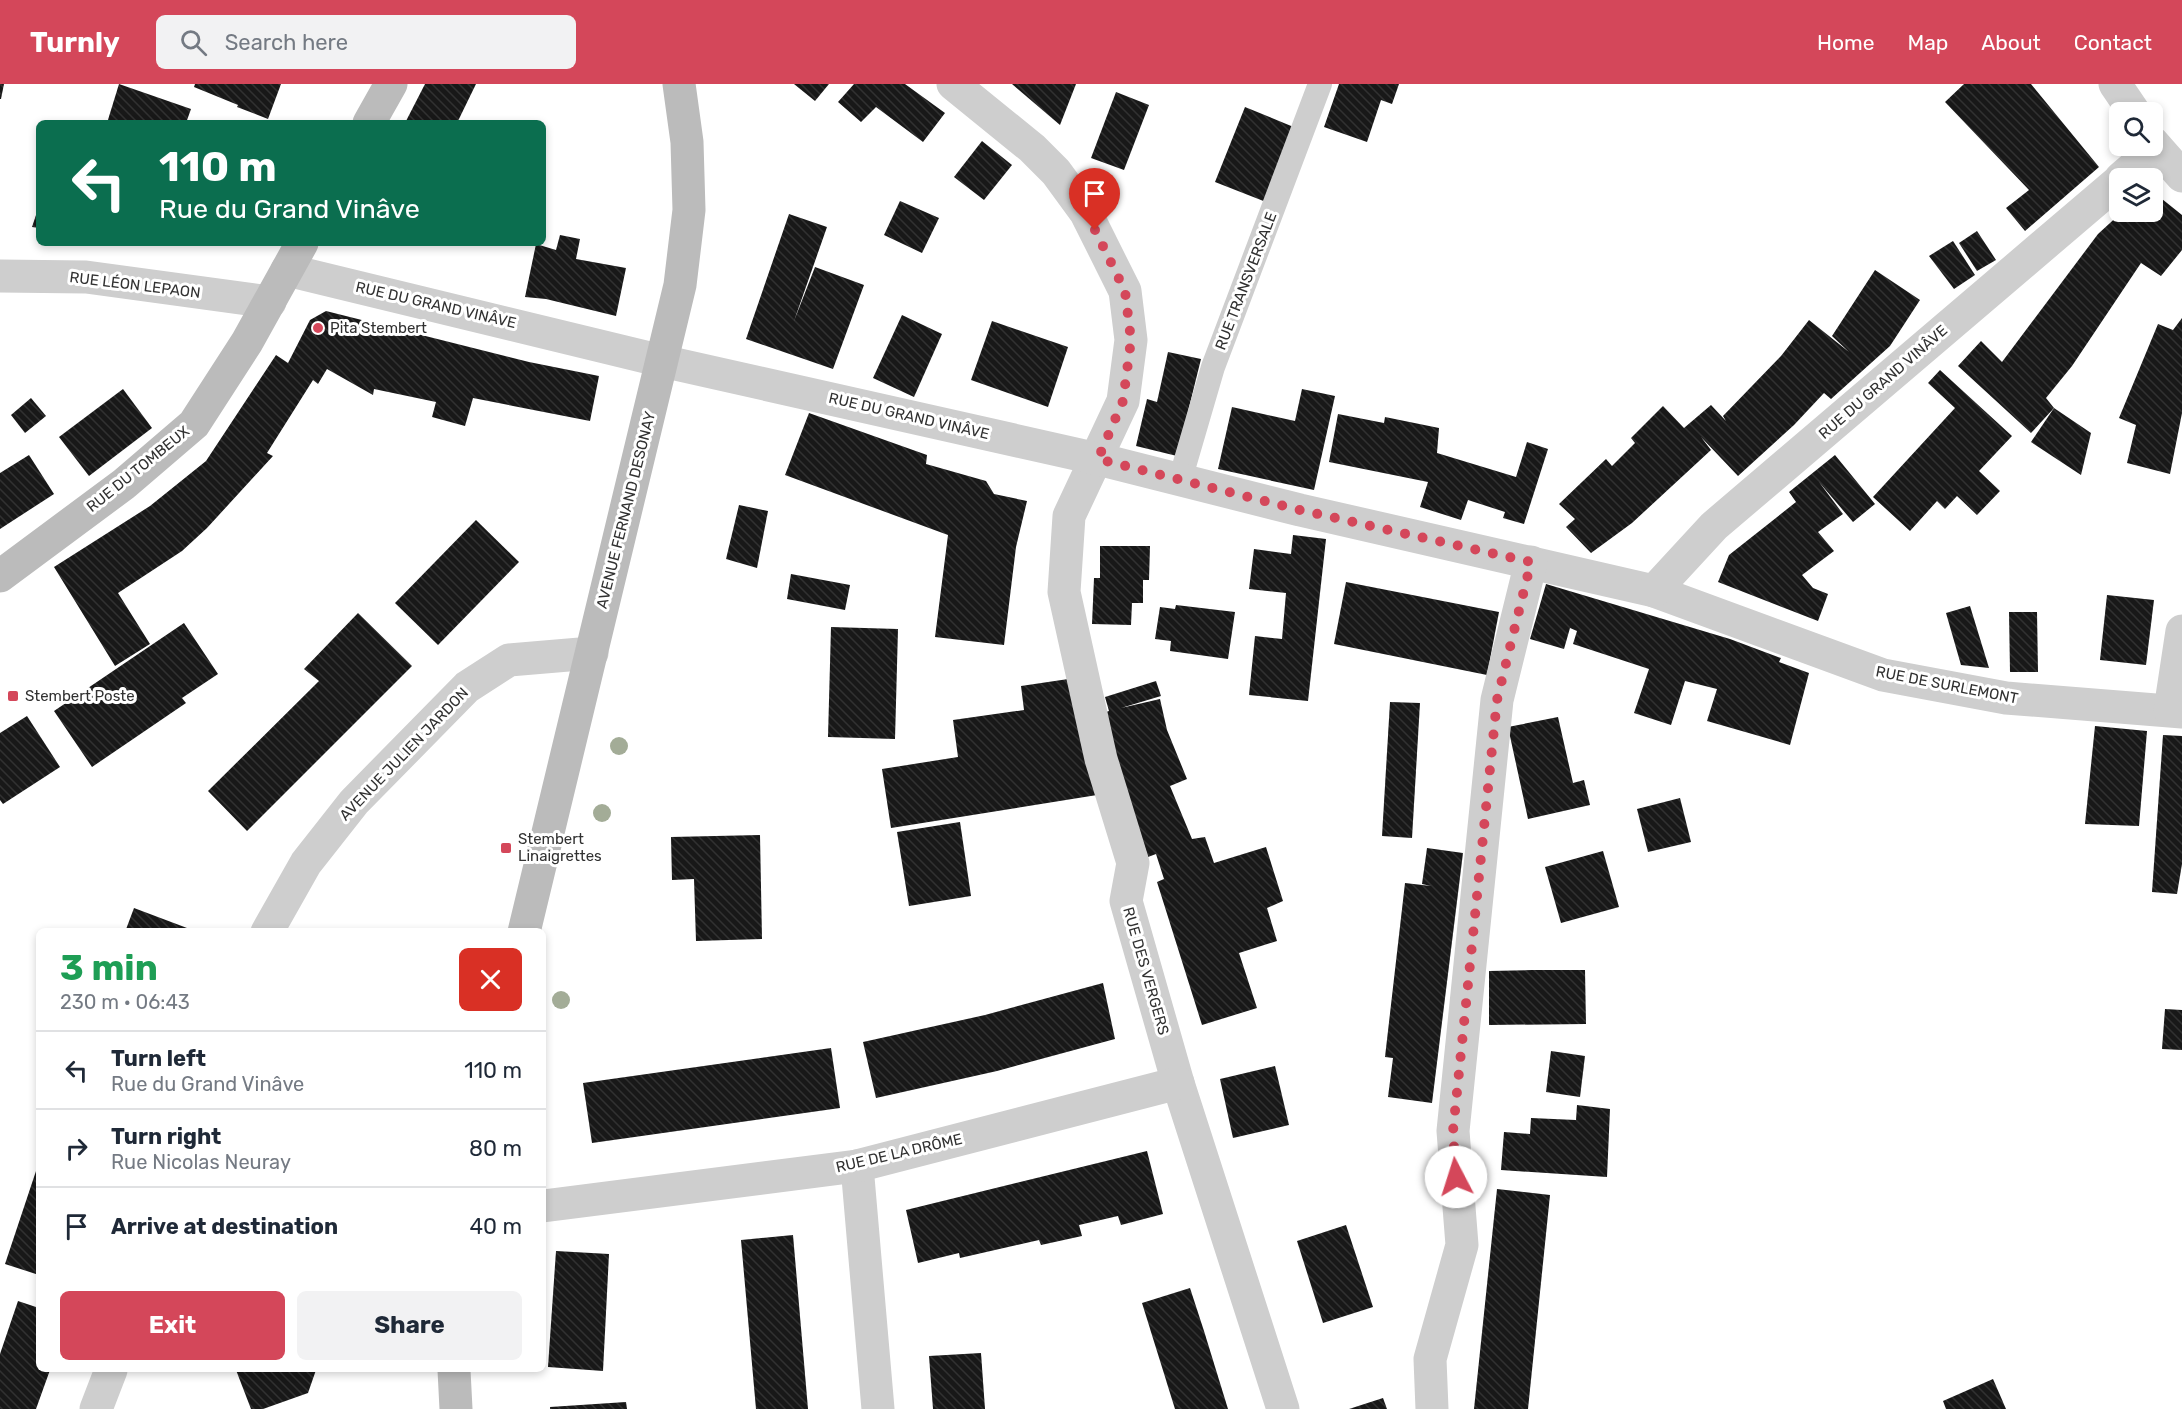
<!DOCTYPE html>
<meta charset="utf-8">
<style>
:root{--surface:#fff;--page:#f2f2f3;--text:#1f2937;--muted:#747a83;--line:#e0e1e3;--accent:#d4475a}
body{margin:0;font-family:Rubik,sans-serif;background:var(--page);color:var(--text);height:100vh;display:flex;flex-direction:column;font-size:22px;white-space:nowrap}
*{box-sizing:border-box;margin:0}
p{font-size:20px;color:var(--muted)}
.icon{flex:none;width:33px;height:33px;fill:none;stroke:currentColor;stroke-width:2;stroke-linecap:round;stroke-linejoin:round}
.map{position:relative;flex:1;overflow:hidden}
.panel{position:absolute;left:36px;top:844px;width:510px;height:444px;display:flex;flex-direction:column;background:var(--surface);border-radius:9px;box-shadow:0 3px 9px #0003}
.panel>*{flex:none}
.top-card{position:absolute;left:36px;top:36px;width:510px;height:126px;border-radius:9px;box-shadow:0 3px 9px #0003;background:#0b6e4f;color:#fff;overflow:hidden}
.controls{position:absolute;left:2109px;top:18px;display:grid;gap:12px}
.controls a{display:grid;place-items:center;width:54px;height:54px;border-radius:9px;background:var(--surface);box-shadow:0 3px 9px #0003;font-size:30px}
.pin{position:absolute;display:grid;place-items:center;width:51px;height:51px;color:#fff;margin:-62px -26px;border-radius:50% 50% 50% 0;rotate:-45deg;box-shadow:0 0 6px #0007}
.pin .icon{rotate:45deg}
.me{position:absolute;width:66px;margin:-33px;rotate:355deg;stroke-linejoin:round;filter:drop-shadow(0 0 4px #0008)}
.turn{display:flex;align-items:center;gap:21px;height:126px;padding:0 24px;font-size:27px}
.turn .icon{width:78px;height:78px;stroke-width:2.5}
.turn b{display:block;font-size:42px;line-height:51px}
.round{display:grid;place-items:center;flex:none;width:63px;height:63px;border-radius:9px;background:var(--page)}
.summary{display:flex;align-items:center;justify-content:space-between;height:102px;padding:0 24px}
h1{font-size:36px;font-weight:700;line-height:45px;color:#1e9e55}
.cta{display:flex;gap:12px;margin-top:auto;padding:12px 24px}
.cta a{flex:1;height:69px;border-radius:9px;background:var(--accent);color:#fff;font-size:24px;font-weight:700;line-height:69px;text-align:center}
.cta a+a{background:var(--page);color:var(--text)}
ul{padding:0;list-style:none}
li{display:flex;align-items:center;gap:18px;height:78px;padding:0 24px;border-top:2px solid var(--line)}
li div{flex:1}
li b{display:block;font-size:22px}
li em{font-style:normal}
header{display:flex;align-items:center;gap:36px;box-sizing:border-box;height:84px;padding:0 30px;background:var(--accent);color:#fff}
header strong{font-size:28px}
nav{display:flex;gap:33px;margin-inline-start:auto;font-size:21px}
.search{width:420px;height:54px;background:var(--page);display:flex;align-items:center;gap:15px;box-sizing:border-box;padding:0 21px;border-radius:9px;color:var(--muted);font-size:22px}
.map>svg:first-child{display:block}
.building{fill:url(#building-back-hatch)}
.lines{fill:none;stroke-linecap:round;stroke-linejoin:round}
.lane{stroke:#cecece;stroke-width:24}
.street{stroke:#cecece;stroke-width:33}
.secondary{stroke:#bbb;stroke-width:33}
.tree{fill:#a3ac97}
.route{stroke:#d4475a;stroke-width:10;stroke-dasharray:0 18}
.poi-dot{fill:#d4475a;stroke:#fff;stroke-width:2}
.labels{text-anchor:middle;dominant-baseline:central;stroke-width:6;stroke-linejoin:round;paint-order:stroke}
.street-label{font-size:15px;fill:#313131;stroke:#fff}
.poi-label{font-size:15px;fill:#313131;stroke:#fff;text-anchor:start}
</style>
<header>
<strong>Turnly</strong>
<div class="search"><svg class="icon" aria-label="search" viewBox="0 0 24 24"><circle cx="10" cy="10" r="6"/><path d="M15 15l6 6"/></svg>Search here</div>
<nav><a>Home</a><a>Map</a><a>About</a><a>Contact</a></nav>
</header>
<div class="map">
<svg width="2182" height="1325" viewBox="0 0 2182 1325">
<defs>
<pattern id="building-back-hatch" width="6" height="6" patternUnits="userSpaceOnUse" patternTransform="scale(1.5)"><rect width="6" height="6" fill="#181818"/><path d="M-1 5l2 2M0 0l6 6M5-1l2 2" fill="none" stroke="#313131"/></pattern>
</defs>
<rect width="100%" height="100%" fill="#fff"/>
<g class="building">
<path d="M0 0H4L1 15H0Z"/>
<path d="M119 0 191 25 186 39H107Z"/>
<path d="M195 0H281L268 35 237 23 238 21 194 3Z"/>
<path d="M425 0H476L457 39H405Z"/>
<path d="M794 0H829L815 17Z"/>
<path d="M854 0H905L945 29 923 58 876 23 861 38 838 18Z"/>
<path d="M1012 0H1076L1060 41Z"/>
<path d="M1339 0H1399L1392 20 1381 16 1367 58 1324 43Z"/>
<path d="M1964 0H2031L2099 83 2025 147 2006 124 2029 106 1945 18Z"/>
<path d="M1116 8 1149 21 1124 86 1091 74Z"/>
<path d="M1245 23 1296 44 1266 118 1215 98Z"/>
<path d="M982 57 1012 81 984 116 954 93Z"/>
<path d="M2152 107 2182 131V166L2161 192 2141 179 2072 282 2046 314 2054 324 2031 349 1958 282 1981 257 2002 278 2098 150 2122 128H2152Z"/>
<path d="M900 117 939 134 922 169 884 151Z"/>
<path d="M39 122V144L32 143Z"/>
<path d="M789 130 827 143 794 237 815 183 864 201 833 285 746 255Z"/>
<path d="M1977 147 1996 176 1977 187 1959 159Z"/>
<path d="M560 151 580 155 576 175 626 184 616 232 546 215 525 213 536 160 556 166Z"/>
<path d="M1953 157 1975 191 1954 205 1929 172Z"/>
<path d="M1875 186 1920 216 1890 262 1831 315 1824 309 1794 341 1738 392 1701 353 1711 366 1632 439 1591 469 1566 443 1575 435 1559 420 1606 375 1612 382 1635 359 1631 354 1663 322 1684 344 1711 321 1726 337 1723 332 1781 272 1809 236 1849 268 1832 252Z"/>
<path d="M326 227 529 278 599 292 590 337 473 314 465 342 432 333 436 318 374 305 373 311 327 285 318 300 313 296 267 369 273 372 207 444 182 467 118 509 150 560 115 582 54 483 150 422 206 377 276 271 288 279 310 236Z"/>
<path d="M902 231 942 250 914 313 873 294Z"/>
<path d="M2182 234V329L2170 390 2127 379 2136 341 2119 334 2158 240 2173 246Z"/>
<path d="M992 237 1068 263 1048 323 971 296Z"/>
<path d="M1168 268 1201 275 1177 372 1136 362 1147 315 1157 318Z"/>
<path d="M1940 286 2012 352 1979 387 2000 407 1977 431 1957 412 1945 425 1937 417 1910 447 1873 413 1955 324 1928 299Z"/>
<path d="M123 305 152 344 89 392 59 353Z"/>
<path d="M1302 305 1335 312 1314 406 1218 385 1232 323 1295 337Z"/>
<path d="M31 314 46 332 25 349 11 331Z"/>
<path d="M2054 324 2091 349 2081 391 2031 358Z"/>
<path d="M809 329 927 371 926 380 986 397 994 410 1027 417 1016 463 1004 561 935 553 948 451 785 391Z"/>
<path d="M1338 330 1384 339 1385 333 1439 344 1437 369 1516 393 1527 358 1548 365 1524 440 1503 434 1505 428 1468 416 1461 436 1420 423 1428 398 1329 378Z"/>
<path d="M29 371 54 410 0 445V389Z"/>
<path d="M1835 371 1875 420 1853 438 1819 398 1843 430 1818 448 1834 467 1802 491 1813 504 1828 510 1818 537 1718 498 1729 471 1796 418 1789 408Z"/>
<path d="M739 421 768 427 757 484 726 475Z"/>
<path d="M476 436 519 478 438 561 395 519Z"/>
<path d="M1293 451 1326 455 1308 617 1249 611 1255 552 1282 555 1286 509 1249 505 1254 465 1291 470Z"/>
<path d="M1100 462H1150L1149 496H1143V519H1132L1131 541 1092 540 1094 494H1100Z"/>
<path d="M791 490 850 501 845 526 787 515Z"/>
<path d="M1346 498 1499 528 1487 591 1334 560Z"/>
<path d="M1546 500 1730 555 1781 574 1779 578 1809 589 1790 661 1707 637 1717 605 1685 597 1671 641 1634 629 1649 585 1573 560 1577 547 1570 544 1564 565 1530 555Z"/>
<path d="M2107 511 2154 516 2146 581 2100 576Z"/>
<path d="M1176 521 1235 528 1228 575 1170 567 1171 557 1155 555 1160 523 1175 525Z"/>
<path d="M1970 522 1989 584 1961 581 1946 529Z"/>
<path d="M2009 528H2037L2038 588H2010Z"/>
<path d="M358 529 412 582 247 747 208 707 319 597 304 585Z"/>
<path d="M184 539 218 590 182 614 186 619 92 683 54 627Z"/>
<path d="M831 543 898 545 895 655 828 653Z"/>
<path d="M1075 594 1097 711 891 744 882 685 958 673 953 636 1024 626 1021 602Z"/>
<path d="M1156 597 1161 612 1121 624 1160 615 1167 646 1187 695 1170 702 1192 755 1205 753 1214 779 1266 763 1283 817 1267 824 1277 857 1239 869 1257 924 1202 941 1157 798 1164 795 1156 770 1148 773 1100 630 1109 627 1105 613Z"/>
<path d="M1390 618 1420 619 1412 754 1382 752Z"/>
<path d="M27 632 60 683 3 720 0 716V649Z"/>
<path d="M1558 633 1573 699 1584 696 1590 721 1528 735 1508 643Z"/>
<path d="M2095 642 2147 647 2139 742 2085 740Z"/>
<path d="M2163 651 2182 652V780L2177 810 2152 808Z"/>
<path d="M1680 714 1691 758 1648 768 1637 725Z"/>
<path d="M960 738 971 812 909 822 897 748Z"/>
<path d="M760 751 762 855 696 857 694 795 672 796 671 753Z"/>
<path d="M1427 764 1463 769 1432 1019 1388 1013 1393 974 1385 973 1405 799 1431 802 1422 800Z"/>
<path d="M1603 767 1619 823 1561 839 1545 783Z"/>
<path d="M134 824 195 847V848H125Z"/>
<path d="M1532 886H1585L1586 940 1489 941V887Z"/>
<path d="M1103 899 1115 955 997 987 876 1014 863 958 985 931Z"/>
<path d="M2165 925 2182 926V966L2162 965Z"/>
<path d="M831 964 840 1024 592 1059 583 999Z"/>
<path d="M1551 967 1585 972 1580 1013 1546 1008Z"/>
<path d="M1275 982 1289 1041 1233 1054 1220 995Z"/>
<path d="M1577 1021 1610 1025 1607 1093 1501 1086 1504 1048 1530 1050 1531 1034 1576 1036Z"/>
<path d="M1147 1067 1163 1130 1121 1141 1118 1132 1079 1141 1082 1152 1041 1161 1039 1156 960 1174 959 1169 918 1179 906 1126Z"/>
<path d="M39 1078V1191L5 1180Z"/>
<path d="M1497 1105 1550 1111 1528 1325H1474Z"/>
<path d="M1346 1141 1373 1223 1323 1239 1297 1157Z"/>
<path d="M793 1151 808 1325H756L741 1156Z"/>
<path d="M556 1167 609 1170 603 1287 548 1283Z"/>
<path d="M1190 1204 1204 1247 1228 1325H1175L1142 1219Z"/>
<path d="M18 1217 39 1224V1286H50L36 1325H0V1270Z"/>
<path d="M981 1269 985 1325H933L929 1272Z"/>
<path d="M236 1286H316L308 1309 263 1325H251Z"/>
<path d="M1993 1295 2006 1325H1946L1943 1317Z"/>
<path d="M1383 1314 1387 1325H1349Z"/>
<path d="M626 1318 627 1325H550V1323Z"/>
</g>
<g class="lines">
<path class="lane" d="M1180 396 1213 283 1320 0"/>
<g class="street">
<path d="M953 0 1032 64 1056 88 1086 129 1125 207 1131 256 1123 317 1069 432 1064 508 1101 675 1133 779 1126 817 1178 999 1283 1325"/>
<path d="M2115 0 2134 28"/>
<path d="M2152 58 2182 92"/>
<path d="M2121 94 2156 64"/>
<path d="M287 186 662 277 1098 375 1300 426 1654 507 1883 591 2006 614 2182 628"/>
<path d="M0 192 86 193 270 218"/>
<path d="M1654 507 1714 442 2120 96"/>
<path d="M2170 626 2182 547"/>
<path d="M267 848 306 779 354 718 467 603 509 576 592 569"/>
<path d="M857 1082 878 1325"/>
<path d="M543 1122 857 1082 1178 999"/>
<path d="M96 1325 111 1286"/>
<path d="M1432 1325 1430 1275 1462 1161 1453 1047 1497 616 1531 478"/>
</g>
<g class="secondary">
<path d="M369 39 391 0"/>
<path d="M0 492 124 400 194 340 247 258 302 159"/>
<path d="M524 848 680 201 689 126 687 58 679 0"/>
<path d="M454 1286 456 1325"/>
</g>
</g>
<g class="tree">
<circle cx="619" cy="662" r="9"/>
<circle cx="602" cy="729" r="9"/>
<circle cx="561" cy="916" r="9"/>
</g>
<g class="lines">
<path class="route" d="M1095 146 1125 207 1131 256 1123 317 1098 375 1300 426 1531 478 1497 616 1453 1047 1456 1093"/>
</g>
<g class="poi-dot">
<circle cx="318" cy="244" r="6"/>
<rect x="7" y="606" width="12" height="12" rx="3"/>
<rect x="500" y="758" width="12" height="12" rx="3"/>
</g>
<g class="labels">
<g class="street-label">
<text transform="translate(1246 197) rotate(-69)">RUE TRANSVERSALE</text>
<text transform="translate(135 201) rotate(7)">RUE LÉON LEPAON</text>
<text transform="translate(436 221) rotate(13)">RUE DU GRAND VINÂVE</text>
<text transform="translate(1883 298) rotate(-41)">RUE DU GRAND VINÂVE</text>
<text transform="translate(909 332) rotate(13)">RUE DU GRAND VINÂVE</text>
<text transform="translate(138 385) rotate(-39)">RUE DU TOMBEUX</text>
<text transform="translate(626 426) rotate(-76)">AVENUE FERNAND DESONAY</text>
<text transform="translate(1947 601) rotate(11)">RUE DE SURLEMONT</text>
<text transform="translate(404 670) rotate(-46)">AVENUE JULIEN JARDON</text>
<text transform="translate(1146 887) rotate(74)">RUE DES VERGERS</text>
<text transform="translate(899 1069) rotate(-13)">RUE DE LA DRÔME</text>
</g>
<g class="poi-label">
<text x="330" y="244">Pita Stembert</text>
<text x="25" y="612">Stembert Poste</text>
<text x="518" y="755">Stembert<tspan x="518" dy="17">Linaigrettes</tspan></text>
</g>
</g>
</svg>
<div class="controls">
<a><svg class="icon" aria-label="search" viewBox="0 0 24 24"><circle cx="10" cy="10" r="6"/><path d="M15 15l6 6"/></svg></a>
<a><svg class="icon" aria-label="layers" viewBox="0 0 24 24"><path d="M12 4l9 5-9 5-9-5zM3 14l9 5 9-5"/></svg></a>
</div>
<div class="pin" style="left:1095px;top:146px;background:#d93025"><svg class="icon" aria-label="arrive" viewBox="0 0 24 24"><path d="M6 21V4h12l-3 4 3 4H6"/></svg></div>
<svg class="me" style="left:1456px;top:1093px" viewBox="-20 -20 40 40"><circle r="19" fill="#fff"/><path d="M0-13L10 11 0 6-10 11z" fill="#d4475a"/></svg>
<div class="top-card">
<div class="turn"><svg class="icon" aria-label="left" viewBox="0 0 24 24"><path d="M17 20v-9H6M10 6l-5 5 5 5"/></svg><div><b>110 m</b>Rue du Grand Vinâve</div></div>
</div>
<section class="panel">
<div class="summary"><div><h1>3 min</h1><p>230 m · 06:43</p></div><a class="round" style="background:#d93025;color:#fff"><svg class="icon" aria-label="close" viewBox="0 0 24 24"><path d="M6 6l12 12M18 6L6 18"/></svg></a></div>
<ul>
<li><svg class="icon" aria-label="left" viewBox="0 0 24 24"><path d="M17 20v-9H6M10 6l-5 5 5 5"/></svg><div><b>Turn left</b><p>Rue du Grand Vinâve</p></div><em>110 m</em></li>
<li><svg class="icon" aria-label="right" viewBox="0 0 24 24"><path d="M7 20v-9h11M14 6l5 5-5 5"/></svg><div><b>Turn right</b><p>Rue Nicolas Neuray</p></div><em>80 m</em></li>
<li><svg class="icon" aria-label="arrive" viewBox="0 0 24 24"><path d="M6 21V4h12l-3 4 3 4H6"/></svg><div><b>Arrive at destination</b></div><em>40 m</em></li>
</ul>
<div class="cta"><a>Exit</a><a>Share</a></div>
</section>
</div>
